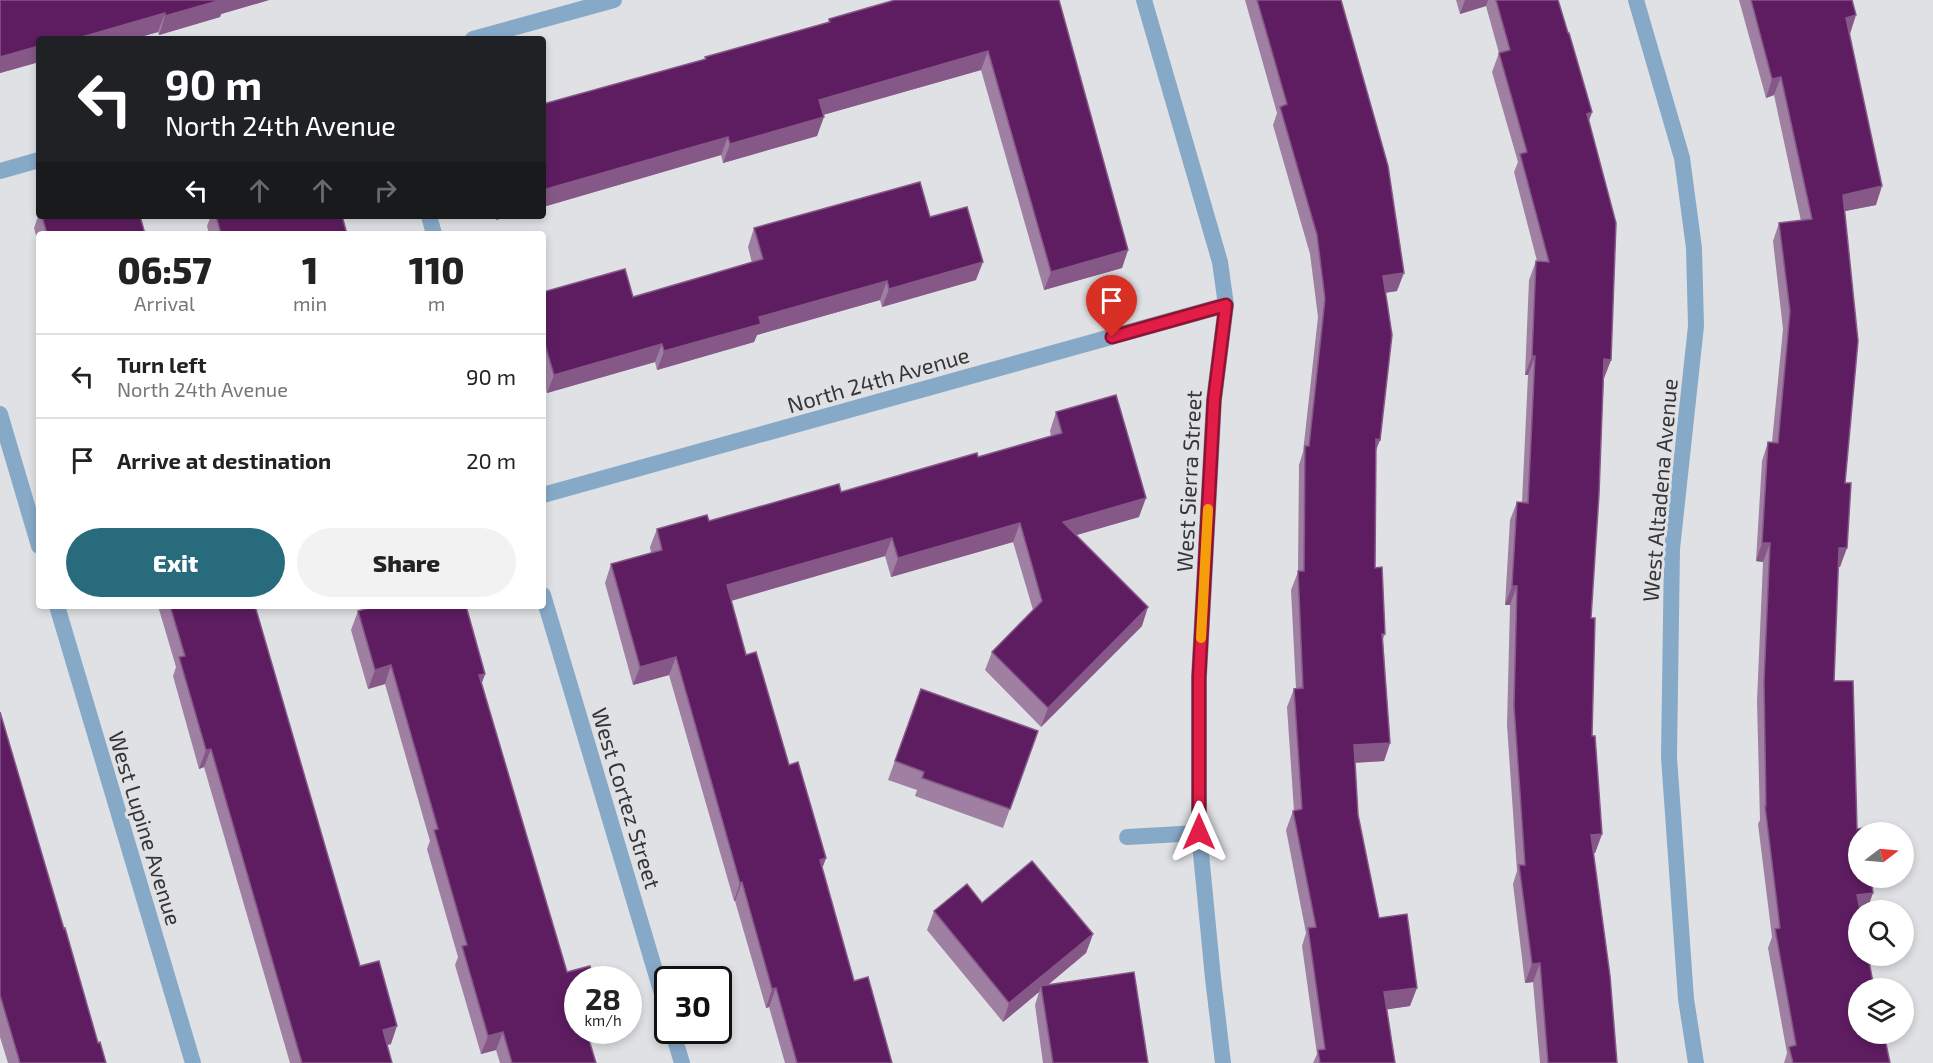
<!DOCTYPE html>
<style>
:root{--surface:#fff;--page:#f2f2f2;--text:#222;--muted:#767676;--line:#e0e0e0;--accent:#276b7c}
body{margin:0;font-family:"Exo 2",sans-serif;background:var(--page);color:var(--text);height:100vh;display:flex;flex-direction:column;font-size:22px;white-space:nowrap}
*{box-sizing:border-box;margin:0}
p{font-size:20px;color:var(--muted)}
.icon{flex:none;width:33px;height:33px;fill:none;stroke:currentColor;stroke-width:2;stroke-linecap:round;stroke-linejoin:round}
.map{position:relative;flex:1;overflow:hidden}
.drawer{position:absolute;left:36px;top:231px;width:510px;height:378px;display:flex;flex-direction:column;background:var(--surface);border-radius:6px;box-shadow:0 3px 9px #0003}
.drawer>*{flex:none}
.banner{position:absolute;left:36px;top:36px;width:510px;height:183px;border-radius:6px;box-shadow:0 3px 9px #0003;background:#202124;color:#fff;overflow:hidden}
.needle{width:39px;rotate:74deg}
.controls{position:absolute;left:1848px;top:822px;display:grid;gap:12px}
.controls a{display:grid;place-items:center;width:66px;height:66px;border-radius:50%;background:var(--surface);box-shadow:0 3px 9px #0003;font-size:30px}
.speed{position:absolute;left:564px;top:966px;display:flex;gap:12px;font-size:30px;font-weight:700;text-align:center}
.speed>*{display:grid;place-content:center;width:78px;height:78px;border-radius:50%;background:var(--surface);box-shadow:0 3px 9px #0003;line-height:1}
.speed small{font-size:15px;font-weight:400}
.speed .limit{border:3px solid #111;border-radius:9px;background:#fff;color:#111}
.pin{position:absolute;display:grid;place-items:center;width:51px;height:51px;color:#fff;margin:-62px -26px;border-radius:50% 50% 50% 0;rotate:-45deg;box-shadow:0 0 6px #0007}
.pin .icon{rotate:45deg}
.me{position:absolute;width:66px;margin:-33px;rotate:0deg;stroke-linejoin:round;filter:drop-shadow(0 0 4px #0008)}
.turn{display:flex;align-items:center;gap:21px;height:126px;padding:0 30px;font-size:27px}
.turn .icon{width:78px;height:78px;stroke-width:2.5}
.turn b{display:block;font-size:42px;line-height:51px}
.lanes{display:flex;align-items:center;height:57px;padding:0 30px;background:#0003;justify-content:center;gap:30px;direction:ltr}
.lanes .off{opacity:.35}
.eta{display:flex;justify-content:space-evenly;align-items:center;height:102px;text-align:center}
.eta b{font-size:36px;font-weight:800;line-height:42px}
.primary-button{display:flex;gap:12px;margin-top:auto;padding:12px 30px}
.primary-button a{flex:1;height:69px;border-radius:36px;background:var(--accent);color:#fff;font-size:24px;font-weight:800;line-height:69px;text-align:center}
.primary-button a+a{background:var(--page);color:var(--text)}
ul{padding:0;list-style:none}
li{display:flex;align-items:center;gap:18px;height:84px;padding:0 30px;border-top:2px solid var(--line)}
li div{flex:1}
li b{display:block;font-size:22px}
li em{font-style:normal}
.map>svg:first-child{display:block}
.lines{fill:none;stroke-linecap:round;stroke-linejoin:round}
.minor{stroke:#87a9c8;stroke-width:16}
.wall{fill:#9f7fa2}
.shaded-wall{fill:#855888}
.building{fill:#5e1d61;stroke:#855888;stroke-width:1.5}
.route-casing{stroke:#92132f;stroke-width:15}
.route{stroke:#e11d48;stroke-width:10}
.slow{stroke:#f59e0b;stroke-width:10}
.labels{text-anchor:middle;dominant-baseline:central;stroke-width:6;stroke-linejoin:round;paint-order:stroke}
.street-label{font-size:22px;fill:#353537;stroke:#e0e1e4}
</style>
<div class="map">
<svg width="1933" height="1063" viewBox="0 0 1933 1063">
<rect width="100%" height="100%" fill="#e0e1e4"/>
<g class="lines">
<g class="minor">
<path d="M1144 0 1220 262 1226 305 1214 400 1199 677V833L1213 978 1223 1063"/>
<path d="M1636 0 1682 158 1694 248 1696 326 1672 549 1669 757 1686 999 1696 1063"/>
<path d="M473 39 614 0"/>
<path d="M0 171 39 160"/>
<path d="M429 216 434 234"/>
<path d="M0 414 39 546"/>
<path d="M543 495 1226 305"/>
<path d="M543 595 668 1014"/>
<path d="M57 606 193 1063"/>
<path d="M1127 837 1199 833"/>
<path d="M672 1030 682 1063"/>
</g>
</g>
<g class="wall">
<path d="M0 0H269L221 14 220 17 159 35 158 32 133 39H39V62L0 73Z"/>
<path d="M1059 0 1128 250 1122 268 1044 290 981 70 823 115 817 136 723 163 721 155 543 207V104L705 59V57L828 22 829 19Z"/>
<path d="M1245 0H1341L1397 291 1385 293 1376 452 1375 568 1385 634 1383 639 1390 743 1384 761 1355 763 1358 815 1379 918 1410 1006 1387 1009 1395 1063H1313L1317 1054 1302 946 1306 933 1286 830 1293 811H1294L1287 707 1294 689H1296L1291 590 1298 572 1299 465 1303 452 1318 317 1310 254 1273 125 1277 113Z"/>
<path d="M1456 0H1558L1592 112 1589 121 1611 360 1604 378 1591 618 1592 736 1602 834 1595 853H1593L1617 1063H1540L1533 982 1525 983 1513 884 1517 871 1507 725 1510 605H1505L1510 520 1517 502H1522L1528 375H1525L1529 280 1536 261H1537L1514 172 1518 162 1492 72 1499 53 1486 6 1460 14Z"/>
<path d="M1739 0H1852L1850 34 1876 205 1844 211 1845 483 1840 567 1838 566 1834 681 1858 910V988L1890 1063H1784L1787 1053 1768 948 1772 937 1758 824 1760 820 1757 701 1763 562 1756 561 1762 461 1768 442H1772L1783 329 1773 241 1779 223 1801 221 1774 95 1766 98Z"/>
<path d="M39 214V216H140L145 234H39V247L34 228Z"/>
<path d="M211 216H342L347 234H209L207 226Z"/>
<path d="M930 217 976 280 882 307 880 300 757 335 754 342 657 370 655 362 547 393 543 380V292L633 297 752 263 748 247 754 228Z"/>
<path d="M1056 412 1139 517 1076 535 1142 626 1041 727 985 670 992 652 1033 610 1013 542 891 577 885 556 731 601 746 655 826 858 822 868 854 981 892 1063H785L769 1007 766 1008 735 901H734L669 675 633 685 605 583 611 564 651 553 650 547 657 529 709 521 841 492 978 457 1051 436 1050 431Z"/>
<path d="M158 606H255L360 966 391 1044 387 1045 392 1063H290L204 767 199 769 173 676 176 667Z"/>
<path d="M364 606H466L485 674 482 683 578 1030 596 1063H500L496 1050 481 1054 455 965 458 957 427 849 430 841 385 684 368 689 351 630 358 611 365 610Z"/>
<path d="M921 689 1038 731 1003 828 915 796 917 790 888 780Z"/>
<path d="M0 712 30 817 98 1043 106 1063H8L0 1037Z"/>
<path d="M982 903 1093 934 1086 953 1047 985 1148 1063H1043L1035 1005 1039 992 1003 1022 927 930 934 911Z"/>
</g>
<g class="shaded-wall">
<path d="M221 0H269L221 14 220 17 159 35 165 16Z"/>
<path d="M1465 0H1488L1486 6 1460 14Z"/>
<path d="M165 13 158 32 133 39H75Z"/>
<path d="M1856 15 1850 34 1846 18Z"/>
<path d="M39 46V62L0 73V57Z"/>
<path d="M988 51 981 70 812 118 819 100Z"/>
<path d="M1781 77 1774 95 1766 98 1772 79Z"/>
<path d="M1592 112 1585 130 1587 114Z"/>
<path d="M824 117 817 136 723 163 730 144Z"/>
<path d="M728 137 721 155 543 207V190Z"/>
<path d="M1882 186 1876 205 1836 213 1843 195Z"/>
<path d="M497 216H510L496 220Z"/>
<path d="M1128 250 1122 268 1044 290 1051 272Z"/>
<path d="M983 262 976 280 882 307 889 289Z"/>
<path d="M1404 273 1397 291 1376 294 1383 276Z"/>
<path d="M887 281 880 300 757 335 754 342 657 370 664 351 759 317Z"/>
<path d="M662 344 655 362 547 393 554 375Z"/>
<path d="M1532 356H1535L1528 375H1525Z"/>
<path d="M1604 359 1611 360 1604 378Z"/>
<path d="M1376 439 1380 440 1373 458Z"/>
<path d="M1146 498 1139 517 1056 541 1063 522Z"/>
<path d="M1020 523 1013 542 891 577 898 558Z"/>
<path d="M892 538 885 556 720 604 727 585Z"/>
<path d="M1762 543H1770L1763 562 1756 561Z"/>
<path d="M1839 548H1847L1840 567 1832 566Z"/>
<path d="M1512 586H1517L1510 605H1505Z"/>
<path d="M1148 607 1142 626 1041 727 1048 708Z"/>
<path d="M676 657 669 675 633 685 640 667Z"/>
<path d="M391 665 385 684 368 689 375 670Z"/>
<path d="M485 674 478 692 479 675Z"/>
<path d="M1390 743 1384 761 1347 763 1354 745Z"/>
<path d="M211 749 204 767 199 769 206 750Z"/>
<path d="M1602 834 1595 853H1584L1591 835Z"/>
<path d="M826 858 819 877 820 860Z"/>
<path d="M742 882 735 901H734L740 883Z"/>
<path d="M1873 893 1867 910H1858L1857 895Z"/>
<path d="M1093 934 1086 953 1042 990 1041 986 1039 992 1003 1022 1009 1003Z"/>
<path d="M1540 963 1533 982 1525 983 1532 964Z"/>
<path d="M776 988 769 1007 766 1008 772 989Z"/>
<path d="M1417 988 1410 1006 1377 1011 1384 992Z"/>
<path d="M397 1026 391 1044 376 1048 383 1030Z"/>
<path d="M503 1032 496 1050 481 1054 488 1036Z"/>
</g>
<g class="building">
<path d="M0 0H221L165 16V13L75 39H39V46L0 57Z"/>
<path d="M895 0H1059L1128 250 1051 272 988 51 819 100 824 117 730 144 728 137 543 190V104L706 59 705 57 830 22 829 19Z"/>
<path d="M1257 0H1341L1388 166 1404 273 1383 276 1392 335 1380 440 1376 439 1375 568 1382 567 1385 634H1382L1390 743 1354 745 1358 815 1379 918 1407 914 1417 988 1384 992 1395 1063H1320L1318 1050 1325 1049 1308 928 1316 927 1293 811 1302 809 1294 689 1303 688 1298 571H1304L1305 446H1309L1325 299 1317 235 1280 107 1287 104Z"/>
<path d="M1496 0H1558L1568 33H1569L1592 112 1587 114 1616 223 1611 360 1604 359 1599 494 1591 618H1595L1592 736H1595L1602 834 1591 835 1610 976 1617 1063H1548L1540 963 1532 964 1519 865H1525L1514 706 1517 586H1512L1517 502 1528 503 1535 356H1532L1536 261 1549 262 1520 154 1527 152 1499 53 1510 50Z"/>
<path d="M1751 0H1852L1856 15 1846 18 1882 186 1843 195 1858 341 1845 483H1851L1847 548H1839L1834 681H1853L1857 829 1864 828 1865 832H1858V878H1871L1873 893 1857 895 1860 910H1858V956H1868L1874 988H1858V1034H1884L1890 1063H1793L1789 1047 1796 1045 1775 929 1780 928 1765 806H1766L1764 682 1770 543H1762L1768 442 1778 443 1790 311 1779 223 1812 219 1781 77 1772 79Z"/>
<path d="M920 182 930 217 967 207 983 262 889 289 887 281 759 317 761 324 664 351 662 344 554 375 543 338V292L625 269 633 297 763 259 754 228Z"/>
<path d="M42 216H140L145 234H47Z"/>
<path d="M216 216H342L347 234H221Z"/>
<path d="M1116 395 1146 498 1063 522 1148 607 1048 708 992 652 1042 601 1020 523 898 558 892 538 727 585 746 655 756 652 789 765 798 762 826 858 820 860 854 981 868 977 892 1063H797L776 988 772 989 742 882 740 883 676 657 640 667 611 564 662 550 657 529 707 515 709 521 839 484 841 492 977 453 978 457 1062 433 1056 412Z"/>
<path d="M170 606H255L360 966 379 961 397 1026 383 1030 392 1063H302L211 749 206 750 179 657 185 656Z"/>
<path d="M376 606H466L485 674 479 675 567 972 590 966 594 980H578V1030H586L596 1063H512L503 1032 488 1036 462 946 467 945 434 830 438 829 391 665 375 670 358 611Z"/>
<path d="M921 689 1038 731 1010 809 922 778 924 772 895 761Z"/>
<path d="M0 712 64 929 65 928 98 1043 100 1042 106 1063H20L0 995Z"/>
<path d="M1032 861 1093 934 1009 1003 934 911 967 884 982 903Z"/>
<path d="M1134 972 1148 1063H1053L1041 986Z"/>
</g>
<g class="lines">
<g class="route-casing">
<path id="route" d="M1112 337 1226 305 1214 400 1199 677V832"/>
</g>
<use href="#route" class="route"/>
<path class="slow" d="M1201 638 1208 509"/>
</g>
<g class="labels">
<g class="street-label">
<text transform="translate(878 379) rotate(-16)">North 24th Avenue</text>
<text transform="translate(1188 481) rotate(-87)">West Sierra Street</text>
<text transform="translate(1659 490) rotate(-85)">West Altadena Avenue</text>
<text transform="translate(627 798) rotate(73)">West Cortez Street</text>
<text transform="translate(146 828) rotate(73)">West Lupine Avenue</text>
</g>
</g>
</svg>
<div class="controls">
<a><svg class="needle" viewBox="-14 -14 28 28"><path d="M0-13l5 13h-10z" fill="#e53935"/><path d="M0 13l5-13h-10z" fill="#767676"/></svg></a>
<a><svg class="icon" aria-label="search" viewBox="0 0 24 24"><circle cx="10" cy="10" r="6"/><path d="M15 15l6 6"/></svg></a>
<a><svg class="icon" aria-label="layers" viewBox="0 0 24 24"><path d="M12 4l9 5-9 5-9-5zM3 14l9 5 9-5"/></svg></a>
</div>
<div class="speed"><div>28<small>km/h</small></div><div class="limit">30</div></div>
<div class="pin" style="left:1112px;top:337px;background:#d93025"><svg class="icon" aria-label="arrive" viewBox="0 0 24 24"><path d="M6 21V4h12l-3 4 3 4H6"/></svg></div>
<svg class="me" style="left:1199px;top:832px" viewBox="-20 -20 40 40"><path d="M0-17L14 15 0 8-14 15z" fill="#e11d48" stroke="#fff" stroke-width="4"/></svg>
<div class="banner">
<div class="turn"><svg class="icon" aria-label="left" viewBox="0 0 24 24"><path d="M17 20v-9H6M10 6l-5 5 5 5"/></svg><div><b>90 m</b>North 24th Avenue</div></div>
<div class="lanes"><svg class="icon" aria-label="left" viewBox="0 0 24 24"><path d="M17 20v-9H6M10 6l-5 5 5 5"/></svg><svg class="icon off" aria-label="ahead" viewBox="0 0 24 24"><path d="M12 20V5M6 11l6-6 6 6"/></svg><svg class="icon off" aria-label="ahead" viewBox="0 0 24 24"><path d="M12 20V5M6 11l6-6 6 6"/></svg><svg class="icon off" aria-label="right" viewBox="0 0 24 24"><path d="M7 20v-9h11M14 6l5 5-5 5"/></svg></div>
</div>
<section class="drawer">
<div class="eta">
<div><b>06:57</b><p>Arrival</p></div>
<div><b>1</b><p>min</p></div>
<div><b>110</b><p>m</p></div>
</div>
<ul>
<li><svg class="icon" aria-label="left" viewBox="0 0 24 24"><path d="M17 20v-9H6M10 6l-5 5 5 5"/></svg><div><b>Turn left</b><p>North 24th Avenue</p></div><em>90 m</em></li>
<li><svg class="icon" aria-label="arrive" viewBox="0 0 24 24"><path d="M6 21V4h12l-3 4 3 4H6"/></svg><div><b>Arrive at destination</b></div><em>20 m</em></li>
</ul>
<div class="primary-button"><a>Exit</a><a>Share</a></div>
</section>
</div>
